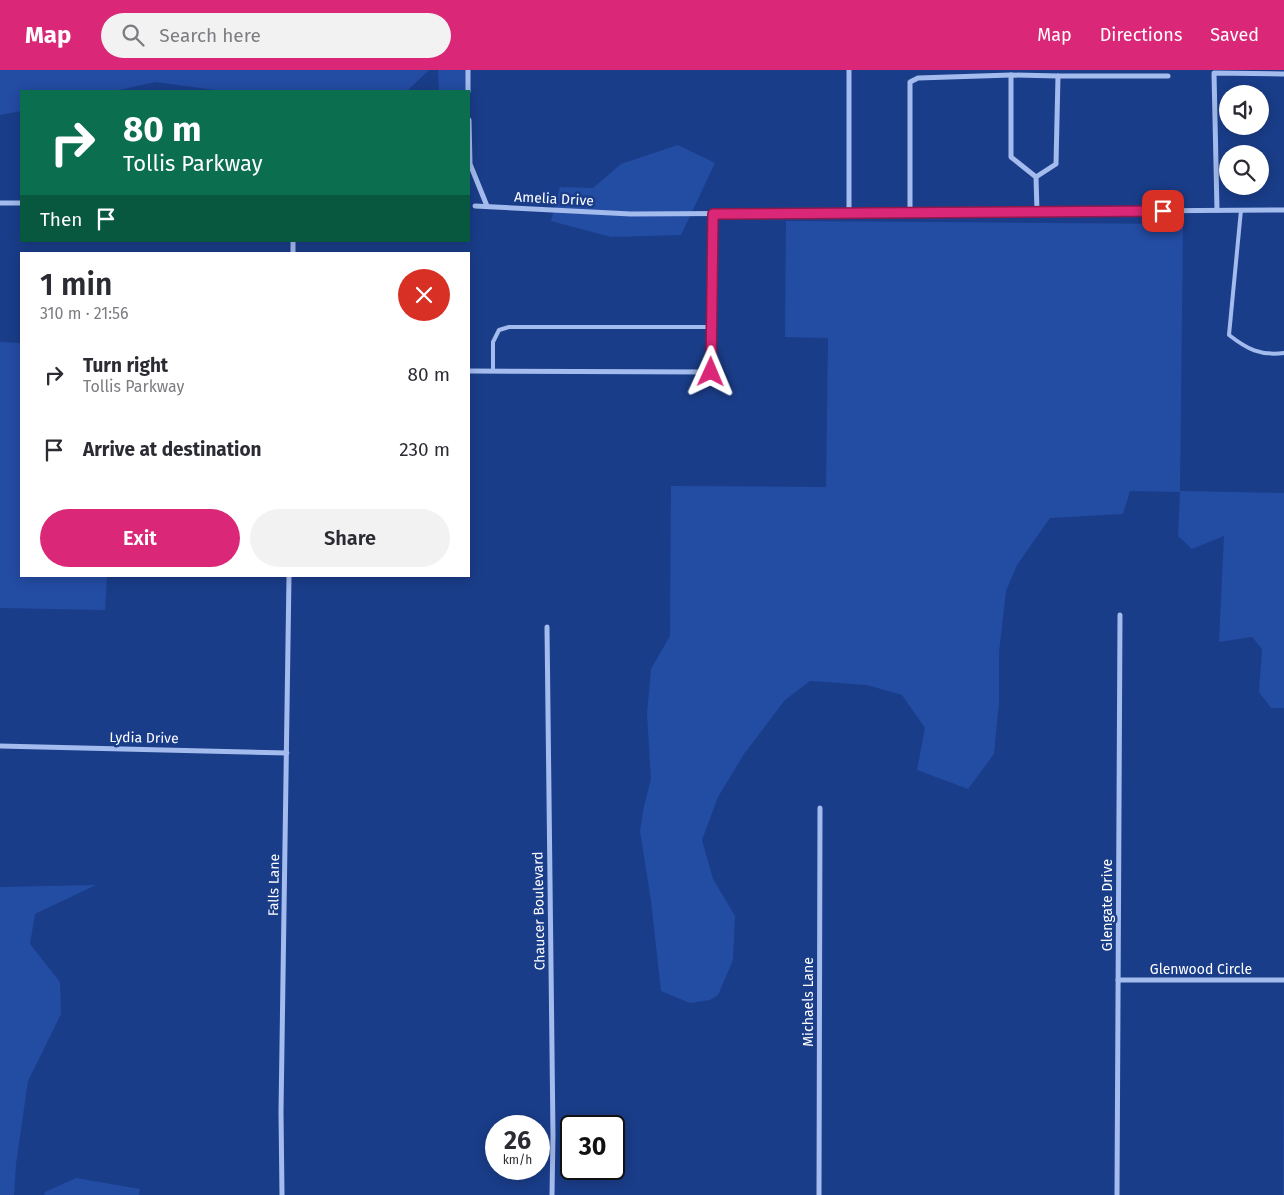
<!DOCTYPE html>
<meta charset="utf-8">
<style>
:root{--surface:#fff;--page:#f2f2f3;--text:#2b2b33;--muted:#7c7c81;--accent:#db2777}
body{margin:0;font-family:"Fira Sans",sans-serif;background:var(--page);color:var(--text);height:100vh;display:flex;flex-direction:column;font-size:19px;white-space:nowrap}
*{box-sizing:border-box;margin:0}
p{font-size:16px;color:var(--muted)}
.icon{flex:none;width:28px;height:28px;fill:none;stroke:currentColor;stroke-width:2;stroke-linecap:round;stroke-linejoin:round}
.map{position:relative;flex:1;overflow:hidden}
.side{position:absolute;left:20px;top:182px;width:450px;height:325px;display:flex;flex-direction:column;background:var(--surface);border-radius:0px;box-shadow:0 2px 12px #0003}
.side>*{flex:none}
.top-card{position:absolute;left:20px;top:20px;width:450px;height:152px;border-radius:0px;box-shadow:0 2px 12px #0003;background:#0b6e4f;color:#fff;overflow:hidden}
.fabs{position:absolute;left:1219px;top:15px;display:grid;gap:10px}
.fabs a{display:grid;place-items:center;width:50px;height:50px;border-radius:50%;background:var(--surface);box-shadow:0 2px 12px #0003;font-size:25px}
.speed{position:absolute;left:485px;top:1045px;display:flex;gap:10px;font-size:25px;font-weight:700;text-align:center}
.speed>*{display:grid;place-content:center;width:65px;height:65px;border-radius:50%;background:var(--surface);box-shadow:0 2px 12px #0003;line-height:1}
.speed small{font-size:12px;font-weight:400}
.speed .limit{border:2px solid #111;border-radius:8px;background:#fff;color:#111}
.pin{position:absolute;display:grid;place-items:center;width:42px;height:42px;color:#fff;margin:-21px;border-radius:10px;box-shadow:0 2px 8px #0006}
.me{position:absolute;width:55px;margin:-28px;rotate:1deg;stroke-linejoin:round;filter:drop-shadow(0 0 4px #0008)}
.turn{display:flex;align-items:center;gap:18px;height:105px;padding:0 20px;font-size:22px}
.turn .icon{width:65px;height:65px;stroke-width:2.5}
.turn b{display:block;font-size:35px;line-height:42px}
.then{display:flex;align-items:center;height:48px;padding:0 20px;background:#0003;gap:10px;font-size:19px}
.round{display:grid;place-items:center;flex:none;width:52px;height:52px;border-radius:26px;background:var(--page)}
.head{display:flex;align-items:center;justify-content:space-between;height:85px;padding:0 20px}
h1{font-size:30px;font-weight:600;line-height:38px}
.primary-button{display:flex;gap:10px;margin-top:auto;padding:10px 20px}
.primary-button a{flex:1;height:58px;border-radius:30px;background:var(--accent);color:#fff;font-size:20px;font-weight:600;line-height:58px;text-align:center}
.primary-button a+a{background:var(--page);color:var(--text)}
ul{padding:0;list-style:none}
li{display:flex;align-items:center;gap:15px;height:75px;padding:0 20px}
li div{flex:1}
li b{display:block;font-size:19px}
li em{font-style:normal}
header{display:flex;align-items:center;gap:30px;box-sizing:border-box;height:70px;padding:0 25px;background:var(--accent);color:#fff}
header strong{font-size:24px}
nav{display:flex;gap:28px;margin-inline-start:auto;font-size:18px}
.search{width:350px;height:45px;background:var(--page);display:flex;align-items:center;gap:12px;box-sizing:border-box;padding:0 18px;border-radius:28px;color:var(--muted);font-size:19px}
.map>svg:first-child{display:block}
.green{fill:#234ca3}
.lines{fill:none;stroke-linecap:round;stroke-linejoin:round}
.service{stroke:#a3bbed;stroke-width:4}
.minor{stroke:#a3bbed;stroke-width:5}
.route-casing{stroke:#8e194d;stroke-width:12}
.route{stroke:#db2777;stroke-width:9}
.labels{text-anchor:middle;dominant-baseline:central;stroke-width:5;stroke-linejoin:round;paint-order:stroke}
.street-label{font-size:14px;fill:#fff;stroke:#1a3d89}
</style>
<header>
<strong>Map</strong>
<div class="search"><svg class="icon" aria-label="search" viewBox="0 0 24 24"><circle cx="10" cy="10" r="6"/><path d="M15 15l6 6"/></svg>Search here</div>
<nav><a>Map</a><a>Directions</a><a>Saved</a></nav>
</header>
<div class="map">
<svg width="1284" height="1125" viewBox="0 0 1284 1125">
<rect width="100%" height="100%" fill="#1a3d89"/>
<g class="green">
<path d="M0 0H429L407 21H223L155 12 115 21H21V41L0 45Z"/>
<path d="M438 0H470L469 21H439Z"/>
<path d="M678 75 715 93 681 165 611 167 551 151 560 117 593 118 621 94Z"/>
<path d="M786 151 1183 154 1180 421 1284 423V638H1271L1259 622 1262 579 1252 567 1219 572 1224 466 1192 479 1178 466 1180 422 1130 421 1123 444 1050 448 1017 495 1006 521 999 582V632L994 684 968 719 917 700 925 658 902 625 867 615 810 611 785 630 744 684 718 727 702 770 713 809 735 846 733 890 718 925 710 930 690 933 661 921 651 831 640 761 644 736 651 709 647 644 651 599 670 566 671 416 826 417 828 268 785 267Z"/>
<path d="M0 272 21 273V506H107L105 540 0 538Z"/>
<path d="M96 815 35 844 30 874 60 912 61 944 28 1011 16 1094 14 1125H0V817Z"/>
<path d="M1283 993 1284 1125H1283Z"/>
<path d="M76 1108 140 1119 139 1125H44L45 1122Z"/>
</g>
<g class="lines">
<g class="service">
<path d="M1241 140 1229 265C1247 279 1260 286 1284 283"/>
<path d="M493 301V272L499 260 509 257H712"/>
</g>
<g class="minor">
<path d="M468 0V21"/>
<path d="M849 0V142"/>
<path d="M1058 6H1168"/>
<path d="M469 50 470 94 487 136"/>
<path d="M1036 107 1011 87V5L1058 6 1056 94 1036 107 1037 141"/>
<path d="M0 133H21"/>
<path d="M475 136 631 144 1284 140"/>
<path d="M1217 140 1214 3 1284 4"/>
<path d="M910 142V12L918 8 1011 5"/>
<path d="M293 184V171"/>
<path d="M469 301 711 302 713 144"/>
<path d="M547 557 553 1065 552 1125"/>
<path d="M0 676 287 683"/>
<path d="M1118 910H1284"/>
<path d="M282 1125 281 1042 289 506"/>
<path d="M819 1125 820 738"/>
<path d="M1117 1125 1120 545"/>
</g>
</g>
<g class="lines">
<g class="route-casing">
<path id="route" d="M711 302 713 144 1163 141"/>
</g>
<use href="#route" class="route"/>
</g>
<g class="labels">
<g class="street-label">
<text transform="translate(554 129) rotate(3)">Amelia Drive</text>
<text transform="translate(144 668) rotate(1)">Lydia Drive</text>
<text transform="translate(274 815) rotate(-89)">Falls Lane</text>
<text transform="translate(1107 835) rotate(-90)">Glengate Drive</text>
<text transform="translate(539 841) rotate(-91)">Chaucer Boulevard</text>
<text x="1201" y="899">Glenwood Circle</text>
<text transform="translate(808 932) rotate(-90)">Michaels Lane</text>
</g>
</g>
</svg>
<div class="fabs">
<a><svg class="icon" aria-label="sound" viewBox="0 0 24 24"><path d="M4 9h4l5-4v14l-5-4H4zM17 9q2 3 0 6"/></svg></a>
<a><svg class="icon" aria-label="search" viewBox="0 0 24 24"><circle cx="10" cy="10" r="6"/><path d="M15 15l6 6"/></svg></a>
</div>
<div class="speed"><div>26<small>km/h</small></div><div class="limit">30</div></div>
<div class="pin" style="left:1163px;top:141px;background:#d93025"><svg class="icon" aria-label="arrive" viewBox="0 0 24 24"><path d="M6 21V4h12l-3 4 3 4H6"/></svg></div>
<svg class="me" style="left:711px;top:302px" viewBox="-20 -20 40 40"><path d="M0-17L14 15 0 8-14 15z" fill="#db2777" stroke="#fff" stroke-width="4"/></svg>
<div class="top-card">
<div class="turn"><svg class="icon" aria-label="right" viewBox="0 0 24 24"><path d="M7 20v-9h11M14 6l5 5-5 5"/></svg><div><b>80 m</b>Tollis Parkway</div></div>
<div class="then">Then<svg class="icon" aria-label="arrive" viewBox="0 0 24 24"><path d="M6 21V4h12l-3 4 3 4H6"/></svg></div>
</div>
<section class="side">
<div class="head"><div><h1>1 min</h1><p>310 m · 21:56</p></div><a class="round" style="background:#d93025;color:#fff"><svg class="icon" aria-label="close" viewBox="0 0 24 24"><path d="M6 6l12 12M18 6L6 18"/></svg></a></div>
<ul>
<li><svg class="icon" aria-label="right" viewBox="0 0 24 24"><path d="M7 20v-9h11M14 6l5 5-5 5"/></svg><div><b>Turn right</b><p>Tollis Parkway</p></div><em>80 m</em></li>
<li><svg class="icon" aria-label="arrive" viewBox="0 0 24 24"><path d="M6 21V4h12l-3 4 3 4H6"/></svg><div><b>Arrive at destination</b></div><em>230 m</em></li>
</ul>
<div class="primary-button"><a>Exit</a><a>Share</a></div>
</section>
</div>
